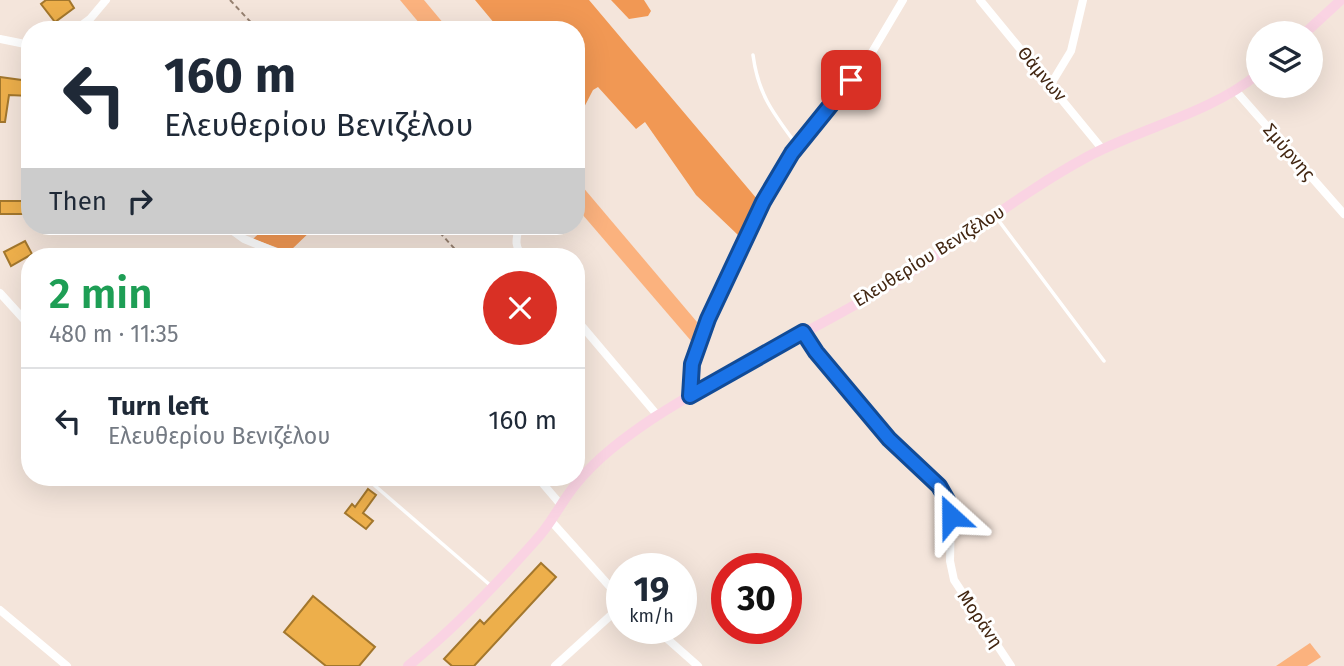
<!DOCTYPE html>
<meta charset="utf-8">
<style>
:root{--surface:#fff;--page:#f2f2f3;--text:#1f2937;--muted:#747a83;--line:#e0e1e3}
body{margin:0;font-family:"Fira Sans",sans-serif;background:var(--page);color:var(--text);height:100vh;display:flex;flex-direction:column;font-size:26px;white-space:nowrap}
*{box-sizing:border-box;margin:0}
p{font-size:23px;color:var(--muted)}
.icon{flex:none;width:38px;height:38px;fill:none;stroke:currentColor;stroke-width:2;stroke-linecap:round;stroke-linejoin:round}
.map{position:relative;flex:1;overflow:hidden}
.panel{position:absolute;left:21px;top:248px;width:564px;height:238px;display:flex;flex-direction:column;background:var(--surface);border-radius:28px;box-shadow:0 7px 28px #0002}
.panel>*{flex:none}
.top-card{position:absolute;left:21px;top:21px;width:564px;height:214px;border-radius:28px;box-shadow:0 7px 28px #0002;background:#fff;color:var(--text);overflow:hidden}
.buttons{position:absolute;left:1246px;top:21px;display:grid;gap:14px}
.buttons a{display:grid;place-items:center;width:77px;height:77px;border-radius:50%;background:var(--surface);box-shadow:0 7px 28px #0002;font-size:35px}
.speed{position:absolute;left:606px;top:553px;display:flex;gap:14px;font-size:35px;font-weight:700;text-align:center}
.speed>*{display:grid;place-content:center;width:91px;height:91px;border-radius:50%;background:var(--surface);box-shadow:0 7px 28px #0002;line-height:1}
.speed small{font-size:18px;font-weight:400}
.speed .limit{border:10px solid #d22;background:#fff;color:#111}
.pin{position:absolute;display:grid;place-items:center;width:60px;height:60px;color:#fff;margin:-30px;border-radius:14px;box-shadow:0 4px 10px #0006}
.me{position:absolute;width:77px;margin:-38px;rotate:336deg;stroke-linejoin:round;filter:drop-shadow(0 0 5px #0008)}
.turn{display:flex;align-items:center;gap:24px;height:147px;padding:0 28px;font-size:32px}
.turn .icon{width:91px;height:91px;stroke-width:2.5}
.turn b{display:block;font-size:49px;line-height:60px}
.then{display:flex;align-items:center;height:66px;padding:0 28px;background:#0003;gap:14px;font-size:26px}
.round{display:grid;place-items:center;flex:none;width:74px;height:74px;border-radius:37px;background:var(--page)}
.headline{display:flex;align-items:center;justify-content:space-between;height:119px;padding:0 28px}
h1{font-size:42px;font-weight:600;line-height:52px;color:#1e9e55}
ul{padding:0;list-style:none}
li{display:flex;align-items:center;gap:21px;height:105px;padding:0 28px;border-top:2px solid var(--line)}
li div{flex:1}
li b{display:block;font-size:26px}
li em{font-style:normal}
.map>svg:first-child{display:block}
.green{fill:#fbb27e}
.forest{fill:#f19854}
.building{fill:#edaf4b;stroke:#a3772d;stroke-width:2}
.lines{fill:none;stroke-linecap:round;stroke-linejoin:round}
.path{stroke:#968070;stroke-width:2;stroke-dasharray:5 3.5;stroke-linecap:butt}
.lane{stroke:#fff;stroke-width:3.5}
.street{stroke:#fff;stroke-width:8}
.secondary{stroke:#fad3e3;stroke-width:10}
.route-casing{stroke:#114b97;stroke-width:18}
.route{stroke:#1a73e8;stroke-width:12}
.labels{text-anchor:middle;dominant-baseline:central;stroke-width:6;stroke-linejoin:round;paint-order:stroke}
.street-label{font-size:18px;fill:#422611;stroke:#fff}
</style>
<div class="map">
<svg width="1344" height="666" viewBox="0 0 1344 666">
<rect width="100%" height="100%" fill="#f4e5db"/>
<g class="green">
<path d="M400 0H424L449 30H425Z"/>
<path d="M576 179 697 322 692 342 576 207Z"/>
<path d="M1310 643 1321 657 1307 666H1276Z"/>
</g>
<g class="forest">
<path d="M475 0H589L757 199 738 235 696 195 645 122 636 129 598 87 593 90 578 119 576 118V30H500Z"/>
<path d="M611 0H644L651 11 648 16 629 19Z"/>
<path d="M267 226H316L289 252 253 239Z"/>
</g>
<g class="building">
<path d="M46 0H69L74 8 55 22 41 4Z"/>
<path d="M0 77 22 80V77H30V96L9 95 5 122H0Z"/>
<rect x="0" y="201" width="26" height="13"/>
<path d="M25 241 32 254 11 266 4 252Z"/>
<path d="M368 489 376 495 363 513 373 521 366 529 345 513 352 504 355 507Z"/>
<path d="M541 563 556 577 474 666H452L444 659 480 620 484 624Z"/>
<path d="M313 596 375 647 359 666H326L284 632Z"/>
</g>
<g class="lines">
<g class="path">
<path d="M230 0 258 30"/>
<path d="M434 226 462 257"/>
</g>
<g class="lane">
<path d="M351 30 355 27"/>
<path d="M753 55C758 94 773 113 796 144"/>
<path d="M996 217 1104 361"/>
<path d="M366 478 490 585"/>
</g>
<g class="street">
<path d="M980 0 1103 150"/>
<path d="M75 30 90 19 106 0"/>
<path d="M0 39 30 45"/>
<path d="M1051 84 1071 51 1083 0"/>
<path d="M1235 90 1344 214"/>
<path d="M226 226 244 239 288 257"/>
<path d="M519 226C516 240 514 246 523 257"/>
<path d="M0 293 30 326"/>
<path d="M576 319 658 416"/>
<path d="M803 332 816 352 889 439 923 469 944 494 951 516 950 561 954 580 1011 666"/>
<path d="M690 396 692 364 708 319 763 202 791 153 868 59 903 0"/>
<path d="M538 478 561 505"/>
<path d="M551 521 621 599"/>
<path d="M0 610 67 666"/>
<path d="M655 628 698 666"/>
<path d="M555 666 621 606"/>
</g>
<g class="secondary">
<path d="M1305 33 1341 0"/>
<path d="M408 666C454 629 497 584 536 540 552 523 561 502 576 484 597 458 624 438 652 419 732 367 820 328 901 278 964 240 1022 192 1087 157 1143 127 1209 114 1258 74"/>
</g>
</g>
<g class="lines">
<g class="route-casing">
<path id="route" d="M851 80 792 153 763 202 708 319 692 364 690 396 803 332 816 352 889 439 939 486 947 500 951 516"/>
</g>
<use href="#route" class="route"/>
</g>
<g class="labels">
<g class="street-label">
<text transform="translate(1042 74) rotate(50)">Θάμνων</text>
<text transform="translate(1289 152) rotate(49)">Σμύρνης</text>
<text transform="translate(929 256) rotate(-32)">Ελευθερίου Βενιζέλου</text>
<text transform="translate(980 619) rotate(56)">Μοράνη</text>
</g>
</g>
</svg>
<div class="buttons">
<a><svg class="icon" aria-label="layers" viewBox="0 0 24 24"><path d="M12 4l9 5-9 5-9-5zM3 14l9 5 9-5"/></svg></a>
</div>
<div class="speed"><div>19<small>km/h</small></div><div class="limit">30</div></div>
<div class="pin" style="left:851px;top:80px;background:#d93025"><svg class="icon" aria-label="arrive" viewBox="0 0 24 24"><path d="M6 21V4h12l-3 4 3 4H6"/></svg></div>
<svg class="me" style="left:951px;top:516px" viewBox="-20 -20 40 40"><path d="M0-17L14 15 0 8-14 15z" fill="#1a73e8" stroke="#fff" stroke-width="4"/></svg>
<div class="top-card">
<div class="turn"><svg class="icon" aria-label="left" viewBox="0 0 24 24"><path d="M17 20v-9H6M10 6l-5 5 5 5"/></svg><div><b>160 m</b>Ελευθερίου Βενιζέλου</div></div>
<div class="then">Then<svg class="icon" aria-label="right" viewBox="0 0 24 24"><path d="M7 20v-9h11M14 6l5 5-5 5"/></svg></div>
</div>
<section class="panel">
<div class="headline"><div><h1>2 min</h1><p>480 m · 11:35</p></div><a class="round" style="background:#d93025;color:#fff"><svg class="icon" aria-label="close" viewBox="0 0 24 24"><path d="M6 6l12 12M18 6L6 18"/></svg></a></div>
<ul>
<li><svg class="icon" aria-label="left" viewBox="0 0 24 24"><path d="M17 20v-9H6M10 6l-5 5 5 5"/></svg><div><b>Turn left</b><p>Ελευθερίου Βενιζέλου</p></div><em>160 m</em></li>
</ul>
</section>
</div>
